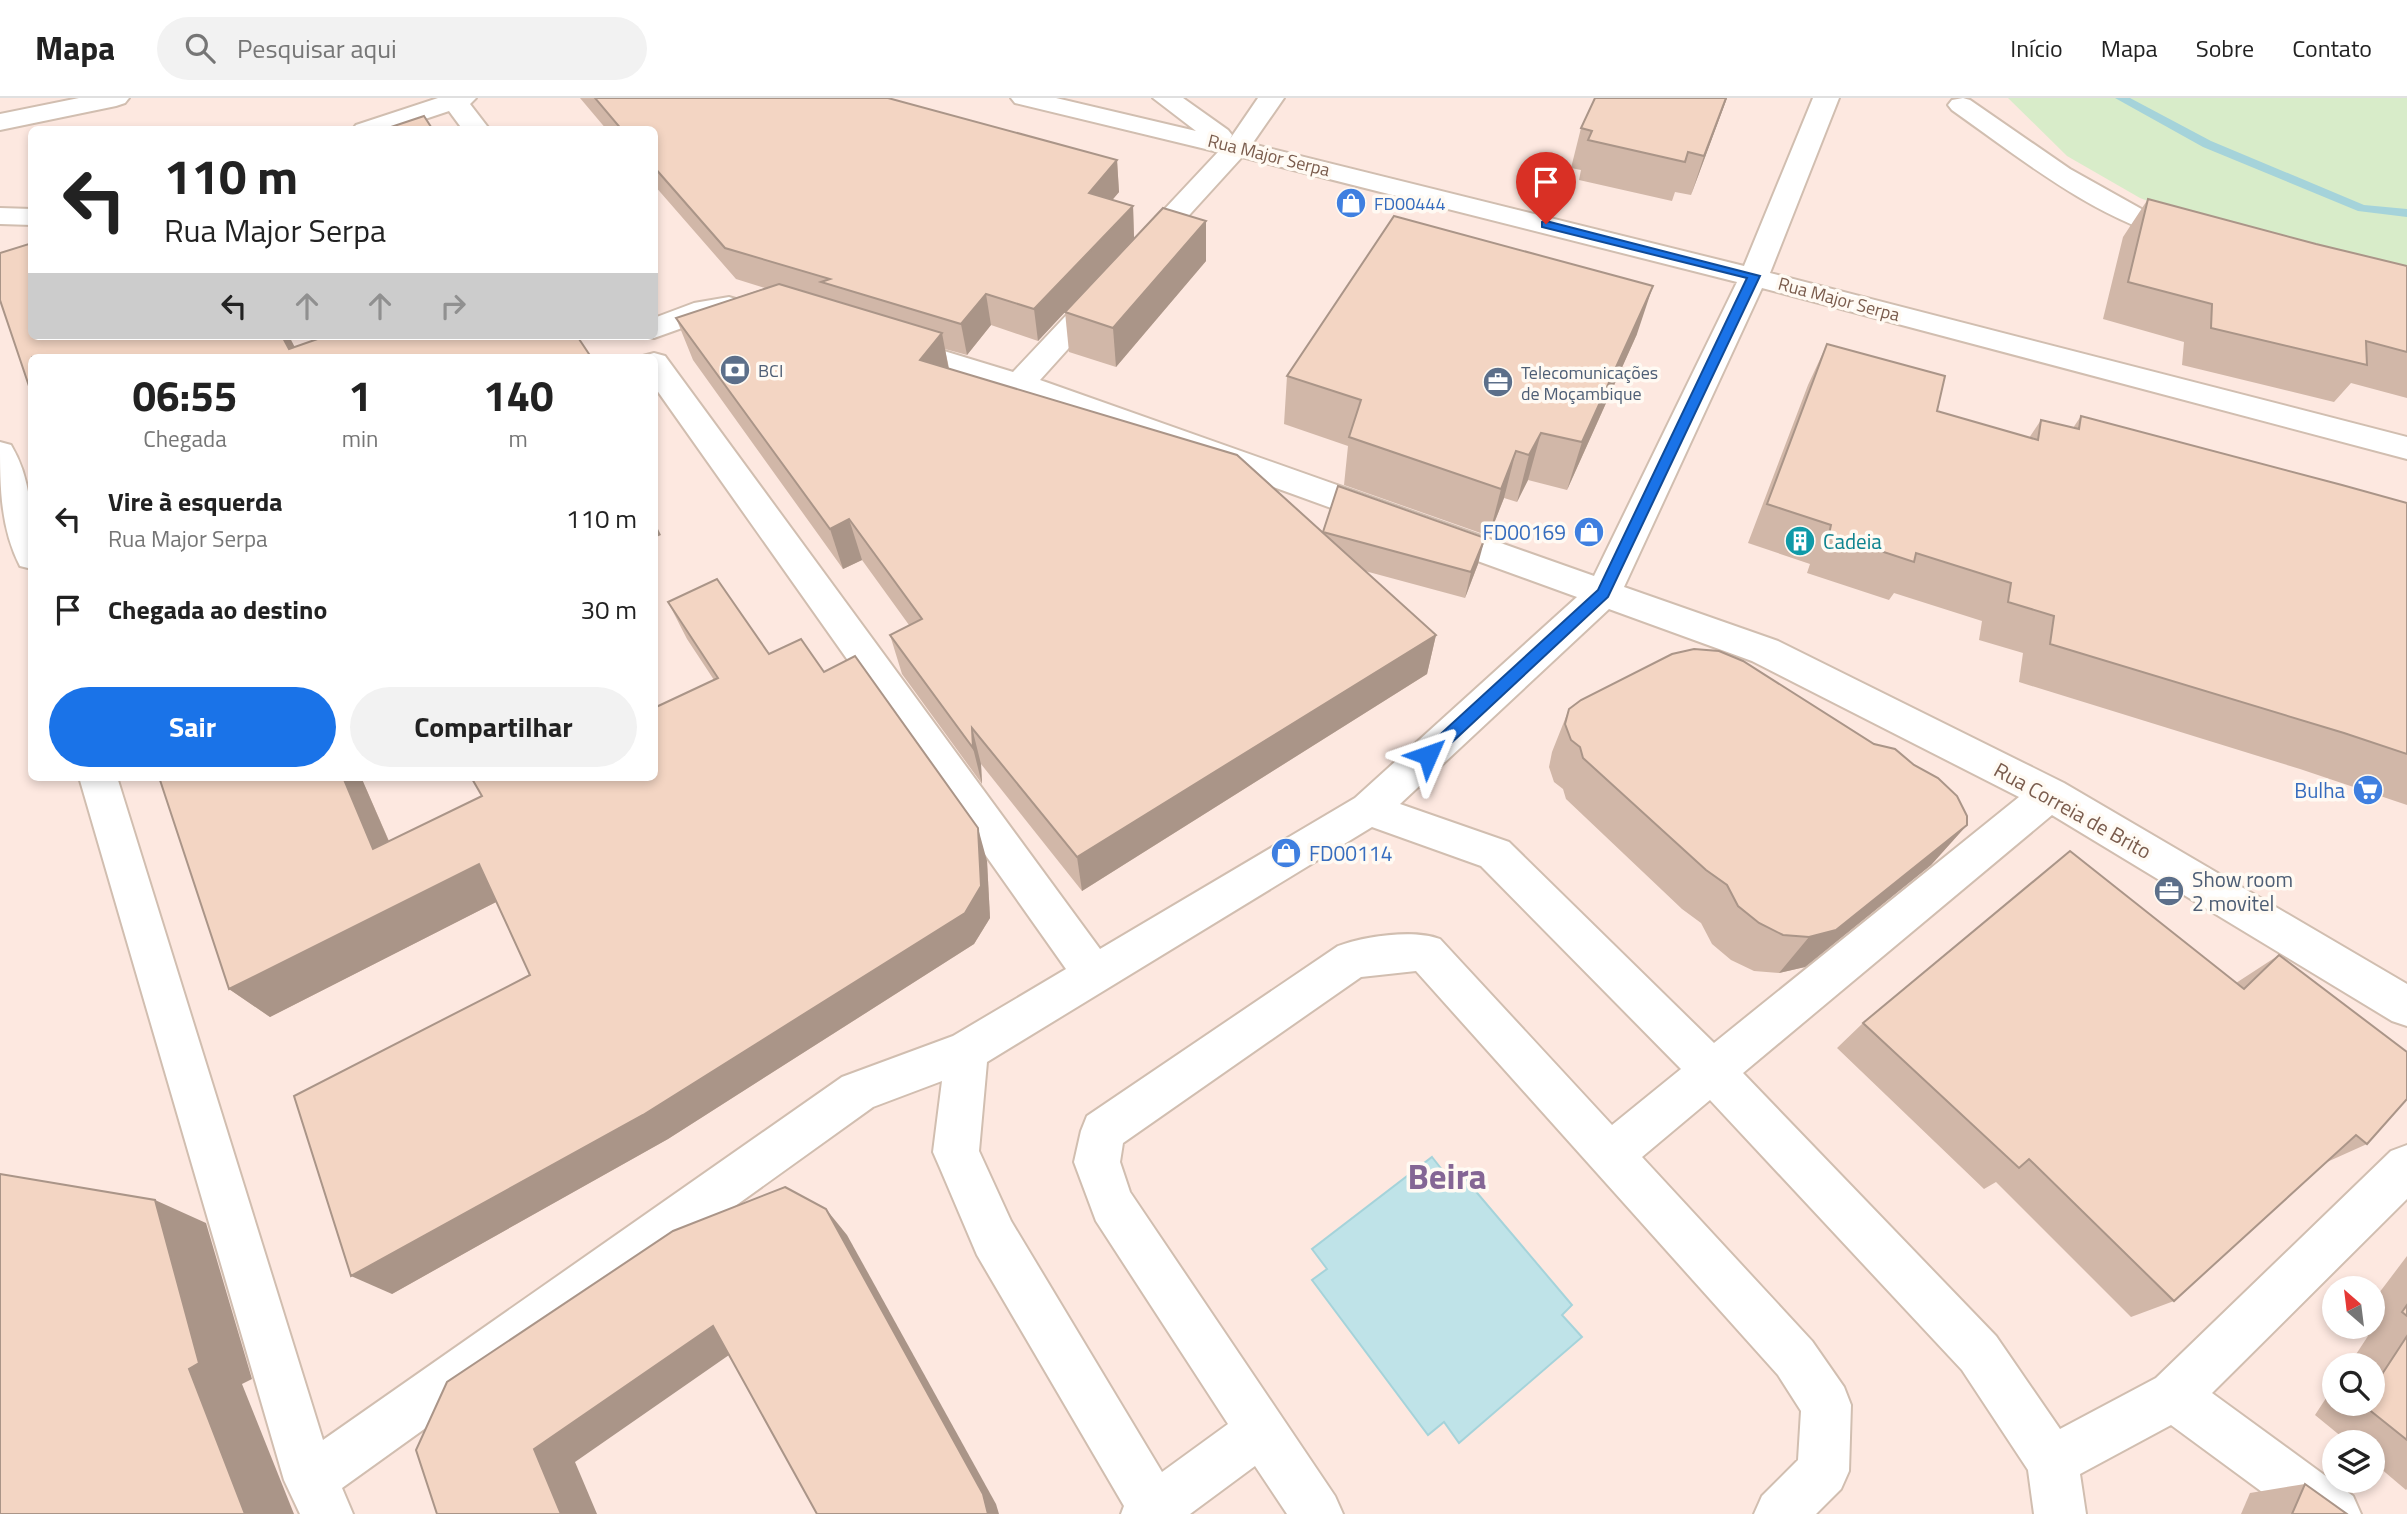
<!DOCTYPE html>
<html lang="pt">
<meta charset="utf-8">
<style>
:root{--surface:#fff;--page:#f2f2f2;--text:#222;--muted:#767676;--line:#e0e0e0;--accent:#1a73e8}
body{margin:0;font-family:"Titillium Web",sans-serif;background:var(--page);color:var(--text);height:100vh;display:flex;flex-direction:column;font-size:26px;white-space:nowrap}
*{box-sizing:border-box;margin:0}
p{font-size:23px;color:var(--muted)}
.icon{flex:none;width:38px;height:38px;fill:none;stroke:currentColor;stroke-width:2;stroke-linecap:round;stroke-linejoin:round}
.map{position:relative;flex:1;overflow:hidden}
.panel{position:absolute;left:28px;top:256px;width:630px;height:427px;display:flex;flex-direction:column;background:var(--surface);border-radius:10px;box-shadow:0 4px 10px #0003}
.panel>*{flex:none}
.hud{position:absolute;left:28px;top:28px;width:630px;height:214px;border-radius:10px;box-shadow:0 4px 10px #0003;background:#fff;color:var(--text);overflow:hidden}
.needle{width:46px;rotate:332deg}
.buttons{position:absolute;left:2322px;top:1178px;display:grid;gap:14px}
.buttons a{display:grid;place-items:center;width:63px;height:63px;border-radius:50%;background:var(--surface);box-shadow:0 4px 10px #0003;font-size:35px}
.pin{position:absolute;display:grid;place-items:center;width:60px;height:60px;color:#fff;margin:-72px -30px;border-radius:50% 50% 50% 0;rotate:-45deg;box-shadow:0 0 7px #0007}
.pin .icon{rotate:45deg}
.me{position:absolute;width:77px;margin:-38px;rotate:47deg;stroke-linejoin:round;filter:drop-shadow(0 0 5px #0008)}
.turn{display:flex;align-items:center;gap:24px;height:147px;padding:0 21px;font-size:32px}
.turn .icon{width:91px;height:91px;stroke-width:2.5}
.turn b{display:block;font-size:49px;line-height:60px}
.lanes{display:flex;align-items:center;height:66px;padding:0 21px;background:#0003;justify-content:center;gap:35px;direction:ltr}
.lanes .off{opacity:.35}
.eta{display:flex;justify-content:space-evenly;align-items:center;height:119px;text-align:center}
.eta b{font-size:42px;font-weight:700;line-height:49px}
.button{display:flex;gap:14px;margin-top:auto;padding:14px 21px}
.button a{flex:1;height:80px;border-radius:42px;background:var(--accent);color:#fff;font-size:28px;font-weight:700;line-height:80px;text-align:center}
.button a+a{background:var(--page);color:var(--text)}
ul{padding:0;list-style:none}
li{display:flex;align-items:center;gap:21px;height:91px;padding:0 21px}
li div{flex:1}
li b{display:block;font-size:26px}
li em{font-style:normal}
header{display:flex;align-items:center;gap:42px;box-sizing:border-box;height:98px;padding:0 35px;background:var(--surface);border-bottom:2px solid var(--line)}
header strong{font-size:33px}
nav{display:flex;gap:38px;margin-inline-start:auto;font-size:24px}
.search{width:490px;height:63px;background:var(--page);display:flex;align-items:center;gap:18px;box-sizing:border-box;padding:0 24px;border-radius:38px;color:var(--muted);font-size:26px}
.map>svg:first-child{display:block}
.commercial{fill:#fde8e0;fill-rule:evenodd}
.green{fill:#d8ecc9}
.water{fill:#bfe3e8;stroke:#a5d3da;stroke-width:2}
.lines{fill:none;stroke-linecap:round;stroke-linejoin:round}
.stream{fill:#a5d3da;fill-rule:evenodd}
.minor-casing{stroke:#d1beb0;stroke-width:4}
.minor{fill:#fff;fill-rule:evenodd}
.wall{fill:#d1b7a8}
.shaded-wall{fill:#aa9588}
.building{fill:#f3d5c3;stroke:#aa9588;stroke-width:2}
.route{fill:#1a73e8;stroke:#114b97;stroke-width:2}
.labels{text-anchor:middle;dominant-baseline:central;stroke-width:7;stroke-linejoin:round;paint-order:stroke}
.far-street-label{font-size:18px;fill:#7a5c4d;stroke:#fffaf3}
.far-shop-label{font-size:18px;fill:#366cbe;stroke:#fffaf3;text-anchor:start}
.far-service-label{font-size:18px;fill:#4e5e75;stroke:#fffaf3;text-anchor:start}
.shop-label{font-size:21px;fill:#366cbe;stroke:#fffaf3;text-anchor:end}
.culture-label{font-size:21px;fill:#0d838f;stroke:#fffaf3;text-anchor:start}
.street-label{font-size:21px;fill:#7a5c4d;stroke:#fffaf3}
.service-label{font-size:21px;fill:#4e5e75;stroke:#fffaf3;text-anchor:start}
.town-label{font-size:35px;font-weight:bold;fill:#846695;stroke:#fffaf3}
</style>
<header>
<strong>Mapa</strong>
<div class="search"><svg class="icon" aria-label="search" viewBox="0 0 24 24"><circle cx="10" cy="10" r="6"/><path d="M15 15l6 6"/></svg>Pesquisar aqui</div>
<nav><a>Início</a><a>Mapa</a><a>Sobre</a><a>Contato</a></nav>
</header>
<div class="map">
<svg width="2407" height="1416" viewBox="0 0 2407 1416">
<rect width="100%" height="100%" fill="#fdf6ec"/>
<path class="commercial" d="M0 0H2020L2407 192V1416H0ZM32 32H654V238H32ZM32 259H654V679H32ZM2334 1190H2373V1228H2334ZM2334 1267H2373V1306H2334ZM2334 1344H2373V1382H2334Z"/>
<path class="green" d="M2008 0H2407V192L2374 187 2140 100 2067 58Z"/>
<path class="water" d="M1432 1059 1447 1078 1456 1070 1572 1207 1562 1217 1582 1239 1459 1345 1444 1324 1428 1337 1312 1182 1327 1171 1312 1151Z"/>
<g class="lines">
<path class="stream" d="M2115 0H2130L2211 43 2364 107 2407 111V119L2358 113 2203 49Z"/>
<g class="minor-casing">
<g id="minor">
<path d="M79 0H129L125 5 116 8 0 32V16Z"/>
<path d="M438 0H476L470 6 490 32H463L449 13 392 32H352L356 27Z"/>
<path d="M1011 0H1056L1196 33 1153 0H1183L1228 32 1232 37 1230 41 1258 0H1284L1252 46 1744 168 1813 0H1839L1770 175 2407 339V361L1762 190 1624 489 1778 543 2064 685 2407 886V928L2392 923 2052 717 1743 975 1996 1238 2060 1331 2156 1280 2391 1053 2407 1047V1101L2212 1295 2353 1398 2361 1416H2292L2171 1327 2080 1376 2086 1416H2034L2028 1372 1962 1272 1710 1002 1642 1059 1812 1243 1844 1289 1851 1307 1849 1373 1841 1391 1816 1416H1754L1762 1398 1798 1362 1801 1313 1778 1277 1416 873 1361 879 1123 1045 1120 1064 1130 1094 1335 1398 1343 1416H1287L1255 1368 1190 1416H1121L1124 1408 977 1157 940 1070 933 1054 942 983 873 1009 342 1390 353 1416H300L284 1382 79 679H117L323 1342 842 979 953 938 1066 871 654 288V259L643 258 654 255 665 258 1100 851 1355 700 1577 499 1008 293 887 256 883 249 887 242 898 239 1013 274 1093 189 1103 186 1113 189 1117 195 1113 201 1040 282 1594 478 1737 184 1242 59 1151 159 1141 162 1131 159 1127 153 1131 147 1218 54 1015 5ZM1609 511 1752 563 2019 699 1714 945 1509 744 1400 706ZM1372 729 1481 768 1681 971 1612 1027 1440 841C1414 831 1364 838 1338 848L1087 1018 1081 1033 1074 1064 1096 1123 1228 1326 1162 1374 1011 1123 979 1053 987 964Z"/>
<path d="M1963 0 1970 2 2070 71 2145 113 2196 131 2200 137 2196 143 2186 145C2098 123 2025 64 1952 12L1948 7 1952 2Z"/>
<path d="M0 110 32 111V127L0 126Z"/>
<path d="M729 199 739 202 744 208 739 214 710 220 654 240 645 238H654V220L694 205Z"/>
<path d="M0 344 11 347C34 385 32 429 32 471L20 468C0 429 0 387 0 344Z"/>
</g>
</g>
<use href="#minor" class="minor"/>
</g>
<g class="wall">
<path d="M580 0H888L1117 62 1119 94 1112 102 1133 108 1134 140 1038 243 991 227 967 257 945 251 949 270 1323 434 1478 466 1465 500 1365 473 1436 537 1427 576 1082 793 981 666 982 686 902 576 890 537 909 527 862 462 843 471 693 262 676 220 765 190 736 181 654 87V32H607Z"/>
<path d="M1727 0 1691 97 1675 94 1672 103 1579 82 1581 72 1571 70 1581 30Z"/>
<path d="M2148 101 2316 146 2407 168V300L2351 285 2334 304 2182 267 2184 244 2103 221 2123 139Z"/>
<path d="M1206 123V163L1116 269 1069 254 1065 214Z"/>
<path d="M1637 236 1567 392 1528 382 1517 404 1504 400 1489 438 1344 387 1348 348 1284 326 1287 278Z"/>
<path d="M1827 246 1937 313 2029 340 2041 322 2073 330 2081 318 2407 405V707L2300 671 2019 584 2023 555 1979 542 1982 523 1894 495 1889 502 1807 475 1810 466 1748 445 1808 287Z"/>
<path d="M668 504 769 556 824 574 987 763 990 820 974 846 668 1041 392 1196 530 877 496 804 270 919 229 891 361 679 389 743 654 679 714 582 687 541Z"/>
<path d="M1569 611 1967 727 1931 767 1805 869 1779 875 1754 873 1731 862 1712 846 1701 825 1682 811 1566 701 1563 691 1554 684 1549 669 1552 654Z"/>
<path d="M2279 857 2367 1046 2327 1064 2174 1203 2131 1219 1996 1084 1984 1091 1837 950 1863 925 2236 885Z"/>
<path d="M2407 1158V1391L2406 1392 2373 1364V1344H2348L2315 1317 2334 1288V1306H2373V1267H2349L2368 1238 2356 1228H2373V1203Z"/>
<path d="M2305 1386 2347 1416H2241L2250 1395Z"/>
</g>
<g class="shaded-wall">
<path d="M1726 0H1727L1691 97 1704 58Z"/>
<path d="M1117 62 1119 94 1092 126 1089 95Z"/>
<path d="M1133 108 1134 140 1038 243 1034 211Z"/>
<path d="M1206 123V163L1116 269 1113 230Z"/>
<path d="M1653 188 1637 236 1567 392 1582 344Z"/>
<path d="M986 196 991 227 967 257 961 226Z"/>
<path d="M942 235 950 278 920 262Z"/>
<path d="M282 238H289L300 259 289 251Z"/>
<path d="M1541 335 1528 382 1517 404 1529 357Z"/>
<path d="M1516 353 1504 400 1489 438 1501 391Z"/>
<path d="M849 421 862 462 843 471 830 431Z"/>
<path d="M654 423 661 437 654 440Z"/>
<path d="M1485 440 1478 466 1465 500 1471 474Z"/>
<path d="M1436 537 1427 576 1082 793 1077 759Z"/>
<path d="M972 630 981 666 982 686 973 650Z"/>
<path d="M343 679H361L406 783 373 751Z"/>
<path d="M1967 727 1931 767 1805 869 1779 875 1809 839Z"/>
<path d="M978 730 987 763 990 820 974 846 668 1041 392 1196 351 1178Z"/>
<path d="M479 766 508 798 270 919 229 891Z"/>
<path d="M155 1102 206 1125 252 1281 242 1286 294 1416H245L189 1271Z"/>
<path d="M826 1111 847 1137 996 1406 999 1416H988Z"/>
<path d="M713 1228 742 1248 575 1364 597 1416H561L534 1351Z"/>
</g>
<g class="building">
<path d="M595 0H888L1117 62 1089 95 1133 108 1034 211 986 196 961 226 821 184 830 181 725 150 654 69V32H622Z"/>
<path d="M1595 0H1726L1704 58 1688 54 1685 64 1588 42 1592 33 1581 30Z"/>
<path d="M424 18 433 32H382Z"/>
<path d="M2148 101 2316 146 2407 168V254L2366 243 2367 267 2211 230 2212 206 2128 184Z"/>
<path d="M1163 110 1206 123 1113 230 1065 214Z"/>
<path d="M1394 118 1653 188 1582 344 1541 335 1529 357 1516 353 1501 391 1349 339 1361 302 1287 278Z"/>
<path d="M32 145V238H282L289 251 326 238H577L591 259H32V297L0 202V155Z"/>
<path d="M779 186 942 235 920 262 1237 357 1436 537 1077 759 972 630 973 650 890 537 922 521 849 421 830 431 676 220Z"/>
<path d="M1827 246 1945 278 1937 313 2038 342 2041 322 2079 331 2081 318 2342 387 2407 405V656L2344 635 2050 546 2054 518 2008 504 2011 485 1916 455 1914 464 1829 436 1831 427 1767 406Z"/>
<path d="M1338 388 1485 440 1471 474 1323 434Z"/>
<path d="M717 481 769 556 801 541 824 574 855 558 978 730 981 788 965 815 643 1017 351 1178 294 998 530 877 479 766 229 891 159 679H343L373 751 482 698 471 679H654V610L718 580 668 504Z"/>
<path d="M1694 551 1719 553 1743 563 1874 646 1895 651 1914 667 1938 680 1957 698 1967 718V727L1836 832 1809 839 1783 837 1759 825 1738 808 1727 787 1706 772 1583 660 1580 649 1571 642 1565 626 1569 611 1581 602 1672 556Z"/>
<path d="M2070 753 2244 891 2279 857 2407 954V1001L2367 1046 2356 1037 2174 1203 2029 1061 2019 1070 1863 925Z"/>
<path d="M0 1076 155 1102 199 1265 189 1271 245 1416H0Z"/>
<path d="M785 1089 826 1111 983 1396 988 1416H817L713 1228 534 1351 561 1416H437L416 1352 447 1284 673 1133Z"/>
<path d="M2407 1207V1218L2402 1214Z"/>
<path d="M2407 1238V1342L2362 1306H2373V1290Z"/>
<path d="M2305 1386 2347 1416H2292Z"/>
</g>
<path class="route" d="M1546 123 1760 178 1608 499 1433 662H1422L1420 657 1422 653 1598 492 1747 180 1542 129V124Z"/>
<defs>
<g id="shop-disc" transform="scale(1.575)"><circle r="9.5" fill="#3f7fe0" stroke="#fffaf3"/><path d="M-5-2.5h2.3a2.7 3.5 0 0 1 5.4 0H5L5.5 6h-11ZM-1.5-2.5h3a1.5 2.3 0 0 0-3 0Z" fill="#fff"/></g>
<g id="bank-disc" transform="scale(1.575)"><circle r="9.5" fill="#5c6f8a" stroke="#fffaf3"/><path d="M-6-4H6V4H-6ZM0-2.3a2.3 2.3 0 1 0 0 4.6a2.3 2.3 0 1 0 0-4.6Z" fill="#fff"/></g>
<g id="office-disc" transform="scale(1.575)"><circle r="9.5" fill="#5c6f8a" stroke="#fffaf3"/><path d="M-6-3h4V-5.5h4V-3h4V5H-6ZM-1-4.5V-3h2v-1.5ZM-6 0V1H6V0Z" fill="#fff"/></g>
<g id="building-disc" transform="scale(1.575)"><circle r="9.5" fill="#0f9aa8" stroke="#fffaf3"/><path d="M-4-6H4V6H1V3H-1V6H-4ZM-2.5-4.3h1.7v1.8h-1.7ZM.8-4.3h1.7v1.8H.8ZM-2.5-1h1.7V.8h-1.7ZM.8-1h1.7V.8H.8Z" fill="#fff"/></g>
<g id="supermarket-disc" transform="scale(1.575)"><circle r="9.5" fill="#3f7fe0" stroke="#fffaf3"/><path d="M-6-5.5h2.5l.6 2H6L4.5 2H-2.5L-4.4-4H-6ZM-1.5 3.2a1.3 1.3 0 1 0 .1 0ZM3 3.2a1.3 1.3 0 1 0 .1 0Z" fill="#fff"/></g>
</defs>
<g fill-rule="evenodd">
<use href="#shop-disc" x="1351" y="105"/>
<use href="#bank-disc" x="735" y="272"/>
<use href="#office-disc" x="1498" y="284"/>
<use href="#shop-disc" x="1589" y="434"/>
<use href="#building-disc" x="1800" y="443"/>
<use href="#supermarket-disc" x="2368" y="692"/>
<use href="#shop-disc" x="1286" y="755"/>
<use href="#office-disc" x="2169" y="793"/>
</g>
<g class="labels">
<g class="far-street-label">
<text transform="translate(1269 57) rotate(14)">Rua Major Serpa</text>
<text transform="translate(1839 201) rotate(15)">Rua Major Serpa</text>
</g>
<g class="far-shop-label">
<text x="1374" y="105">FD00444</text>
</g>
<g class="far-service-label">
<text x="758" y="272">BCI</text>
<text x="1521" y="274">Telecomunicações<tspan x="1521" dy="21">de Moçambique</tspan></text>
</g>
<g class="shop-label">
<text x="1566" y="434">FD00169</text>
<text x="2345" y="692">Bulha</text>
<text x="1309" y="755" text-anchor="start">FD00114</text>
</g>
<g class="culture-label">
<text x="1823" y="443">Cadeia</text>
</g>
<g class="street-label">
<text transform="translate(2073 712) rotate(29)">Rua Correia de Brito</text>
</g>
<g class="service-label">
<text x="2192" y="781">Show room<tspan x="2192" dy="24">2 movitel</tspan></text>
</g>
<g class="town-label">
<text x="1447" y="1078">Beira</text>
</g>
</g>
</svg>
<div class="buttons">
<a><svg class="needle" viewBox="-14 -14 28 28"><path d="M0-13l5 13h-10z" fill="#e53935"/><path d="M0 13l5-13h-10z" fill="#767676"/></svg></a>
<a><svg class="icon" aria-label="search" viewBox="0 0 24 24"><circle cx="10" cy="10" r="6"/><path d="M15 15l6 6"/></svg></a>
<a><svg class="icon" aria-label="layers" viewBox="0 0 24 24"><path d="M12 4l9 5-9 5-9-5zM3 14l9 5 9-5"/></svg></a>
</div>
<div class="pin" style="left:1546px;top:126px;background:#d93025"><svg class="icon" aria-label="arrive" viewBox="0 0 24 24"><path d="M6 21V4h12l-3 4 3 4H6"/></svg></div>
<svg class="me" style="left:1428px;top:657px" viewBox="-20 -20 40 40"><path d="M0-17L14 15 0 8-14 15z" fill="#1a73e8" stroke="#fff" stroke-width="4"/></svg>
<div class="hud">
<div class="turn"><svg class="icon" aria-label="left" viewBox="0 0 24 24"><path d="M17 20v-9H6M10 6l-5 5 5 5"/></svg><div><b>110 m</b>Rua Major Serpa</div></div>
<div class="lanes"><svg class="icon" aria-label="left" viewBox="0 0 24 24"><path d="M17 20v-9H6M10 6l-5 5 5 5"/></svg><svg class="icon off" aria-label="ahead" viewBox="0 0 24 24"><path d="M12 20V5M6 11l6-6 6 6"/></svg><svg class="icon off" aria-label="ahead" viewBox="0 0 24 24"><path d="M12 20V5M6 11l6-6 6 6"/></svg><svg class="icon off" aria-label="right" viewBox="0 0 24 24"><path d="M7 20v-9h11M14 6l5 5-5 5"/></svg></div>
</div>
<section class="panel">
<div class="eta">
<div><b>06:55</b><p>Chegada</p></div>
<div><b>1</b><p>min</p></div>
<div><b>140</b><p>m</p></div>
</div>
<ul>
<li><svg class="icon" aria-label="left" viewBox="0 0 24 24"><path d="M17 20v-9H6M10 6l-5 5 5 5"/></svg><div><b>Vire à esquerda</b><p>Rua Major Serpa</p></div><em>110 m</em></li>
<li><svg class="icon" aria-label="arrive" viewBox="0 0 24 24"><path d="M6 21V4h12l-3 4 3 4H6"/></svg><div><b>Chegada ao destino</b></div><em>30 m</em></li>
</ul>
<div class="button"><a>Sair</a><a>Compartilhar</a></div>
</section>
</div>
